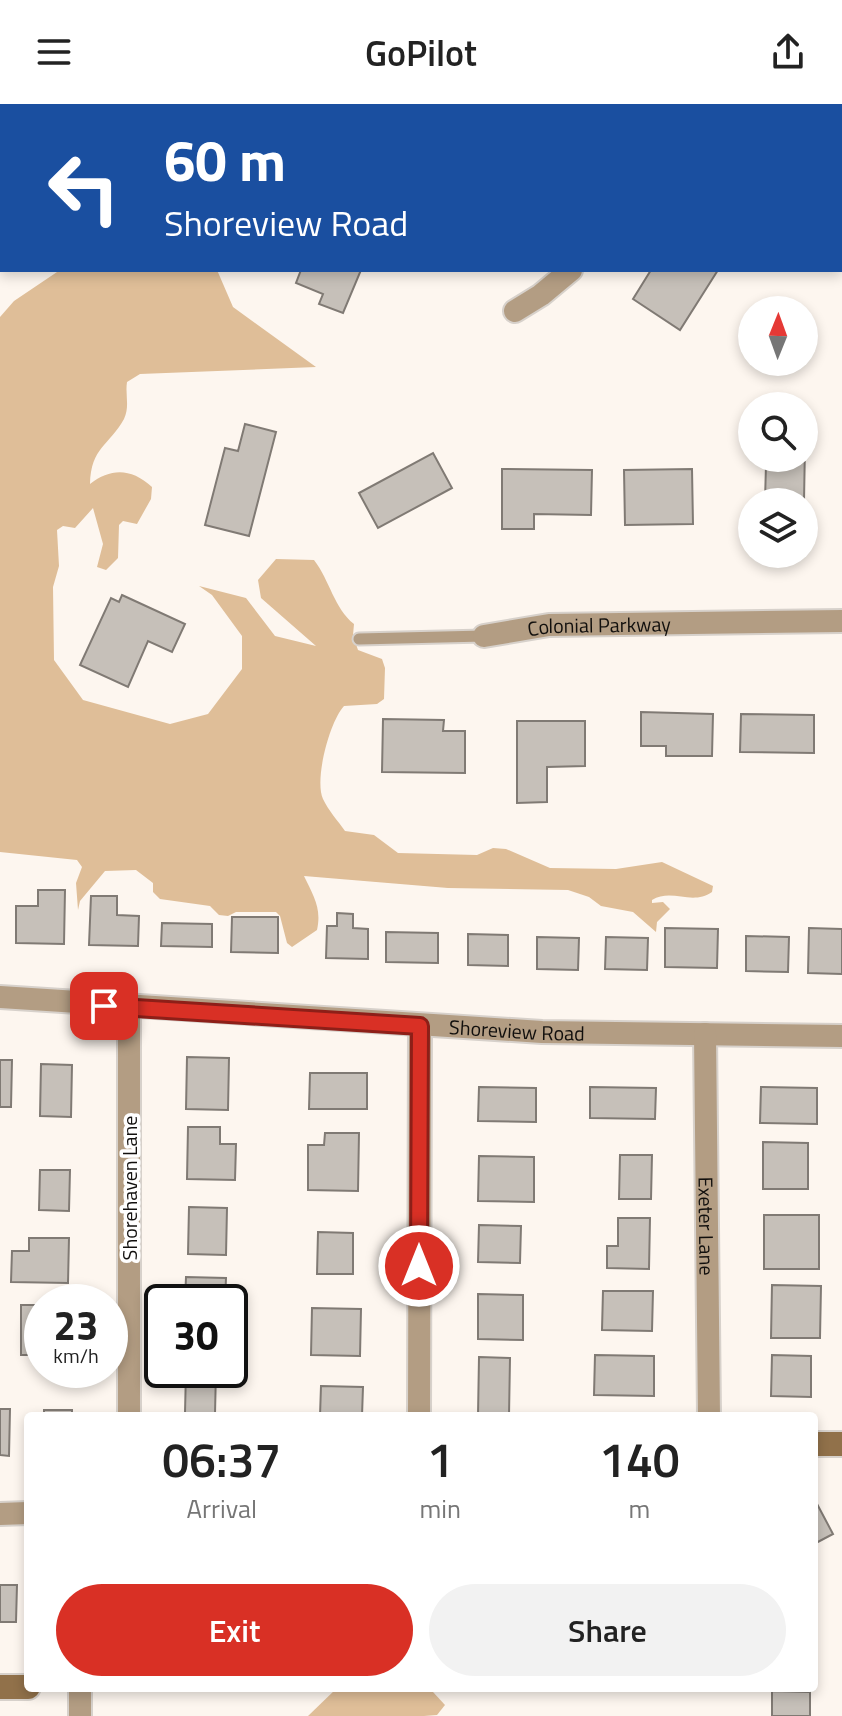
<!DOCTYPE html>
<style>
:root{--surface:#fff;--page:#f2f2f2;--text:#222;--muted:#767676;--accent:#d93025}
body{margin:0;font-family:"Titillium Web",sans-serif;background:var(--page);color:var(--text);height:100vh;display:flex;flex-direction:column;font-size:30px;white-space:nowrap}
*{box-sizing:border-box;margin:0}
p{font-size:26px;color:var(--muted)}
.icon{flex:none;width:44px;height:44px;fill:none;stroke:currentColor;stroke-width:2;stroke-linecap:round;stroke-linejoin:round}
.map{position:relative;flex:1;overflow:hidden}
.drawer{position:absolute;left:24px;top:1308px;width:794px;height:280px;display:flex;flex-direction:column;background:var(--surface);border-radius:8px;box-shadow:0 4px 12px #0003}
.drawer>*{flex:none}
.hud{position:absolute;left:0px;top:0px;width:842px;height:168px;box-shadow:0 4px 12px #0003;background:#1a4fa0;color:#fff;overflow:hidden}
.needle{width:52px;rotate:1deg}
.controls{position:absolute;left:738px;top:192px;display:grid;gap:16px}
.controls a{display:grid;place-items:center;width:80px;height:80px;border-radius:50%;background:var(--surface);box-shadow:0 4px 12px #0003;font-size:40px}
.speed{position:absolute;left:24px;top:1180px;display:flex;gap:16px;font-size:40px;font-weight:700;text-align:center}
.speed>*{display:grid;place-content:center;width:104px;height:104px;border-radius:50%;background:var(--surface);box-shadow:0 4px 12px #0003;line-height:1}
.speed small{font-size:20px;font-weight:400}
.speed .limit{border:4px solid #111;border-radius:12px;background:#fff;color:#111}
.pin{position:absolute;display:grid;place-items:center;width:68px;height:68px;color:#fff;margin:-34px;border-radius:16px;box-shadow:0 4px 12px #0006}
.me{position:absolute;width:88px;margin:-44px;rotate:0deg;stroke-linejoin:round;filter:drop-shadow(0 0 6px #0008)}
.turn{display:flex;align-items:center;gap:28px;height:168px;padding:0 32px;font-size:36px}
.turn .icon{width:104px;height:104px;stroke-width:2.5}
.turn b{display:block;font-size:56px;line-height:68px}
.eta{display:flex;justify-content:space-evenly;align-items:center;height:136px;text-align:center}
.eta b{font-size:48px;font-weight:600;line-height:56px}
.primary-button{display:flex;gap:16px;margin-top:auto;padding:16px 32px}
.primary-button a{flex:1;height:92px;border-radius:48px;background:var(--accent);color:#fff;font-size:32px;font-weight:600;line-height:92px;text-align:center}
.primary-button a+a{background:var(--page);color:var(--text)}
header{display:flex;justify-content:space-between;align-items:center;height:104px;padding:0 32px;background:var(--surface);font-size:36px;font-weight:600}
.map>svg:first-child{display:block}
.green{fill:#dfbe98}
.building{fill:#c6c0b9;stroke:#807a74;stroke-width:2}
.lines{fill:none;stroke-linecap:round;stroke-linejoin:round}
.lane-casing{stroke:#d7d1cb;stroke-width:15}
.street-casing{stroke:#d7d1cb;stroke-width:26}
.secondary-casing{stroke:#d7d1cb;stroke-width:28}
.lane{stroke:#b39d83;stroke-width:11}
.street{stroke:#b39d83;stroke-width:22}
.secondary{stroke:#91714a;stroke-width:24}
.route-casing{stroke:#8d1f18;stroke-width:20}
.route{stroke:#d93025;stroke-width:14}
.labels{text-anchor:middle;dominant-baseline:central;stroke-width:7;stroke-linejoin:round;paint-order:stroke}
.street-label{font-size:20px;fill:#110f0d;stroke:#fff}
</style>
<header><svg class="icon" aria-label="menu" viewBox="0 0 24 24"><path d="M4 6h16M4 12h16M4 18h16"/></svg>GoPilot<svg class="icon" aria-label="share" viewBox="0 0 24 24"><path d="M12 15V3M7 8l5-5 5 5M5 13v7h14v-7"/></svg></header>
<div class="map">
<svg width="842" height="1612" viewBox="0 0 842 1612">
<rect width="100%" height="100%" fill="#fdf6ef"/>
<g class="green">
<path d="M60 166H217L233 203 316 263 140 270 127 278C125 291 130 302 124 315 109 342 91 343 90 380 111 364 131 364 152 383L151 395 137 420 123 417 119 421 118 454 106 466 97 463 103 440 93 404 75 424 63 422 57 426 59 462 53 483 54 556 83 596 170 620 208 610 242 565V532L212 491 199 482 246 494 275 532 316 542 261 494 258 476 276 455 314 456C330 477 334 504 354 520L353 531 358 546 382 555 385 564 384 595 377 600 344 602C330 617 314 675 323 695 328 706 338 717 345 727L374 731 398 749 477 751 493 744 506 745 550 764 616 765 662 758 713 782 712 788C692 802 672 784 652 796V799L663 798 670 805 657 818 656 828 633 808 601 802 589 793 568 786 448 784 304 772C313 791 322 804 317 826L292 843 287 839 280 812 276 808H236L228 812 219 811 210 802 160 795 153 788V779L136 766 105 767 80 797 78 806 76 779 82 763 77 756 0 748V213L14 197Z"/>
<path d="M337 1584H421L433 1588 445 1601 437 1611 424 1612H308Z"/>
</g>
<g class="building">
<path d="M840 52 842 60 840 144Z"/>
<path d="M301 166H361L343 209 319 200 323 190 296 179Z"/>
<path d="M651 166H718L680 226 633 195Z"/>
<path d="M245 320 276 328 249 432 205 421 225 344 238 347Z"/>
<path d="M805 341 804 397 765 396 766 361H777V354H804Z"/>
<path d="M433 349 452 384 378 424 359 389Z"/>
<path d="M502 365 592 366 591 411 534 410V425H502Z"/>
<path d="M692 365 693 420 625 421 624 366Z"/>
<path d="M122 491 185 520 172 548 148 537 128 583 80 561 111 494 119 498Z"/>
<path d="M641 608 713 610 712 652H666V642H641Z"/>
<path d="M741 610 814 611V649L740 648Z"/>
<path d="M383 615 444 616 443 627H465V669L382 668Z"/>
<path d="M517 617H585V662L547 663V698L517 699Z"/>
<path d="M38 786H65L64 840 16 839V802H38Z"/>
<path d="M91 792H117V811L139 812 138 842 89 841Z"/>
<path d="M337 809 353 810V824L368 825V855L326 854 327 822H337Z"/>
<path d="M232 813H278V849L231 848Z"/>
<path d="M162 819 212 820V843L161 842Z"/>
<path d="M665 824 718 825 717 864 665 863Z"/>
<path d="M809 824 842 825V870L808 869Z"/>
<path d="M386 828 438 829V859L386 858Z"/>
<path d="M468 830 508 831V862L468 861Z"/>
<path d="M746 832 789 833 788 868 746 867Z"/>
<path d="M537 833 579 834 578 866 537 865Z"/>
<path d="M606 833 648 834 647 866 605 865Z"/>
<path d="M187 953 229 954 228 1006 186 1005Z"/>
<path d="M0 956H12L11 1003H0Z"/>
<path d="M41 960 72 961 71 1013 40 1012Z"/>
<path d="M310 969H367V1005H309Z"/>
<path d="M479 983 536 984V1018L478 1017Z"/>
<path d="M590 983 656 984 655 1015 590 1014Z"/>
<path d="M761 983 817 984V1020L760 1019Z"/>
<path d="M188 1023H220V1040H236L235 1076 187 1075Z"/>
<path d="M325 1029H359L358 1087 308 1086V1041H324Z"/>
<path d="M763 1038 808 1039V1085H763Z"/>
<path d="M620 1051H652L651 1095H619Z"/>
<path d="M479 1052 534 1053V1098L478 1097Z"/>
<path d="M40 1066H70L69 1107 39 1106Z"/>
<path d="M189 1103 227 1104 226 1151 188 1150Z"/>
<rect x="764" y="1111" width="55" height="54"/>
<path d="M618 1114H650L649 1165 607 1164V1142H618Z"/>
<path d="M479 1121 521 1122 520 1159 478 1158Z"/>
<path d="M318 1128 353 1129V1170H317Z"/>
<path d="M29 1134H69L68 1179 11 1178 12 1147H29Z"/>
<path d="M186 1173 226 1174 225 1198H185Z"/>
<path d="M772 1181 821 1182 820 1234H771Z"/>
<path d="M603 1187H653L652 1227 602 1226Z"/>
<path d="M478 1190 523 1191V1236L478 1235Z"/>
<rect x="21" y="1201" width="21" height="50"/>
<path d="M312 1204 361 1205 360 1252 311 1251Z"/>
<path d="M595 1251 654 1252V1292L594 1291Z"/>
<path d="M772 1251 811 1252V1293L771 1292Z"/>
<path d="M479 1253 510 1254 509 1312H478Z"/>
<path d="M186 1266H216L215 1310 185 1309Z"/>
<path d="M321 1282 363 1283 362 1312H320Z"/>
<path d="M0 1305H10L9 1352 0 1351Z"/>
<rect x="44" y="1306" width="28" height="6"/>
<path d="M816 1398 833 1430 814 1440V1399Z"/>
<path d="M0 1481H17L16 1518H0Z"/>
<path d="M772 1587 810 1588V1612H772Z"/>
</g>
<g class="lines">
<g class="lane-casing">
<path id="lane" d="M359 535 484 532"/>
</g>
<g class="street-casing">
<g id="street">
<path d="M770 2 778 0"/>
<path d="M515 207 541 191 571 166"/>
<path id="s1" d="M484 532 549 521 842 517"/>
<path id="s2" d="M0 893 542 928 842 932"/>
<path id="s3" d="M705 930 709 1312"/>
<path d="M129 1312V904"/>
<path d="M419 1312 420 922"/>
<path d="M0 1410 28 1409"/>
<path d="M80 1584V1612"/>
</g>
</g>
<g class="secondary-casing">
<g id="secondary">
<path d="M814 1340H842"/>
<path d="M0 1583H28"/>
</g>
</g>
<use href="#lane" class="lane"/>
<use href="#street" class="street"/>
<use href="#secondary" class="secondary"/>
</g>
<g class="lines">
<g class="route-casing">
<path id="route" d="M104 902 420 922 419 1162"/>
</g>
<use href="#route" class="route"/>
</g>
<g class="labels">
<g class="street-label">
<text stroke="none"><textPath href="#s1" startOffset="116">Colonial Parkway</textPath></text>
<text stroke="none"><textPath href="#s2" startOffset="518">Shoreview Road</textPath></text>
<text transform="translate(129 1084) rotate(-90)">Shorehaven Lane</text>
<text stroke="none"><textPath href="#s3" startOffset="192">Exeter Lane</textPath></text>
</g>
</g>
</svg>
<div class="controls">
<a><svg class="needle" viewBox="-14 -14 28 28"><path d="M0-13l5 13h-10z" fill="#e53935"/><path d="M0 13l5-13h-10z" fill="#767676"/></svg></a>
<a><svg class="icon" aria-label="search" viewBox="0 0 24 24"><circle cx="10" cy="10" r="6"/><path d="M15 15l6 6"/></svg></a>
<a><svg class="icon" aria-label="layers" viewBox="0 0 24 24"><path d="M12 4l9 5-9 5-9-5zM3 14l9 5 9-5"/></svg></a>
</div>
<div class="speed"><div>23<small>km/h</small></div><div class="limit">30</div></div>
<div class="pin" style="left:104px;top:902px;background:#d93025"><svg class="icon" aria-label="arrive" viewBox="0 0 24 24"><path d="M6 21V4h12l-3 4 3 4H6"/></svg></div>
<svg class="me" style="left:419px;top:1162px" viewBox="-20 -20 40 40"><circle r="17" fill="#d93025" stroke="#fff" stroke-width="3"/><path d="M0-11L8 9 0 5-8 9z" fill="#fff"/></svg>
<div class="hud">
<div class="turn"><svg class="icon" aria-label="left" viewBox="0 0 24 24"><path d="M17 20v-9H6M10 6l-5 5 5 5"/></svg><div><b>60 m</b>Shoreview Road</div></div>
</div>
<section class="drawer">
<div class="eta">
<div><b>06:37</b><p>Arrival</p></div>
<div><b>1</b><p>min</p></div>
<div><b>140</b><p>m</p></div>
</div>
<div class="primary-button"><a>Exit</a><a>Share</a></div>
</section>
</div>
